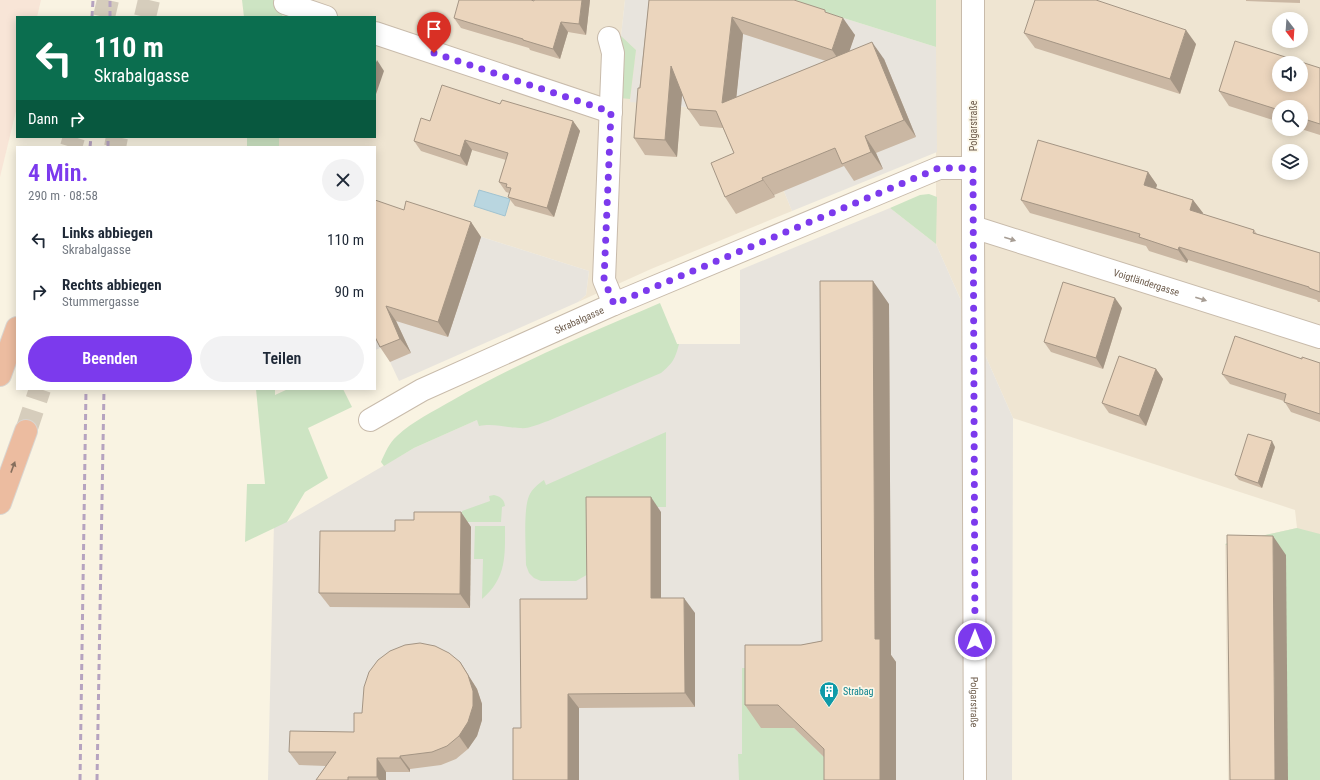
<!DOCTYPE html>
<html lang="de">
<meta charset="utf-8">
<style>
:root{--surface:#fff;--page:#f2f2f3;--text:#1f2937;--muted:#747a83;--accent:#7c3aed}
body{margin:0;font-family:"Roboto Condensed",sans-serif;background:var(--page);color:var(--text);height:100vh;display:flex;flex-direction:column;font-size:15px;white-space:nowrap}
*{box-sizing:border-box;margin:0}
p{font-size:13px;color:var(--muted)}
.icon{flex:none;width:22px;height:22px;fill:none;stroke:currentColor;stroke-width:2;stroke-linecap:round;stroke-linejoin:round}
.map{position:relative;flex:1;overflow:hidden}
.details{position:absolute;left:16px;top:146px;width:360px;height:244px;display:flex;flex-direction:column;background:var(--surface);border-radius:0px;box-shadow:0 2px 10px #0003}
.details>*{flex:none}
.top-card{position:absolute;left:16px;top:16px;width:360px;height:122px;border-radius:0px;box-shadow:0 2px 10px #0003;background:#0b6e4f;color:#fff;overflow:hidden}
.needle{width:26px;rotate:163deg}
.buttons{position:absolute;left:1272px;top:12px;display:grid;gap:8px}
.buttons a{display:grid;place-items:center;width:36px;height:36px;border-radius:50%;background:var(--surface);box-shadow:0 2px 10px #0003;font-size:20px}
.pin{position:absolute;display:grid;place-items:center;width:34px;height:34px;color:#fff;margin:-41px -17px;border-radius:50% 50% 50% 0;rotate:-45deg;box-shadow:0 0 4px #0007}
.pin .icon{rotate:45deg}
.me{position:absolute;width:44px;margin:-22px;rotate:0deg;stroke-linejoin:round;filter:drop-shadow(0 0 3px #0008)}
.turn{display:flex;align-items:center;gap:14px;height:84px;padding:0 12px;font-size:18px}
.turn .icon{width:52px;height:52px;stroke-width:2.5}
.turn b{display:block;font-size:28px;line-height:34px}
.then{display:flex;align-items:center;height:38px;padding:0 12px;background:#0003;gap:8px;font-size:15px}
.round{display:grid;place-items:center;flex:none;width:42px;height:42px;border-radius:21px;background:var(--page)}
.overview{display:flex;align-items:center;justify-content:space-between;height:68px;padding:0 12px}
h1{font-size:24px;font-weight:600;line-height:30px;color:var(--accent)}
.cta{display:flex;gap:8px;margin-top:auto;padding:8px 12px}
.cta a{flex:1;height:46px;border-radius:24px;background:var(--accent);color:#fff;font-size:16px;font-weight:600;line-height:46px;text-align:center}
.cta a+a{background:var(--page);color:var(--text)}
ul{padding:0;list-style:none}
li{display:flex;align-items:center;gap:12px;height:52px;padding:0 12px}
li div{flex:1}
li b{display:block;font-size:15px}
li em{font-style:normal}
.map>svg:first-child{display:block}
.residential{fill:#efe5d2;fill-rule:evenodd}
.commercial{fill:#f8e5d7}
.industrial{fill:#e8e4dd}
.green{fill:#cde4c3}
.water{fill:#b9d6e0;stroke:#a1c3d0}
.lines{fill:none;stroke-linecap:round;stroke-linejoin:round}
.motorway-tunnel{stroke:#d6cdbc;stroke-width:22;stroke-dasharray:22 11;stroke-linecap:butt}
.minor-casing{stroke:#c8bbab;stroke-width:24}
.motorway-casing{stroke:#d9d5d0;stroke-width:24}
.minor{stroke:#fff;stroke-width:22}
.motorway{stroke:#ecbca0;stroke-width:22}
.rail{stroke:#b6a3c0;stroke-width:3;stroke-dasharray:6 4;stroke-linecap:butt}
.wall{fill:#cab7a3;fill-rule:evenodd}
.shaded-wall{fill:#a49584}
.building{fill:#ebd5bd;stroke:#a49584;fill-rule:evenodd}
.oneway{fill:#a79d94}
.oneway2{fill:#866f5d}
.route{stroke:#7c3aed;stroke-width:7;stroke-dasharray:0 12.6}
.labels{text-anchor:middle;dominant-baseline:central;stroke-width:3.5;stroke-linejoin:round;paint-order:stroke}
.street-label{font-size:10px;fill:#6d5c4c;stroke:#fcf7e8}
.culture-label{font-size:10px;fill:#0d838f;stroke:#fcf7e8;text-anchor:start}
</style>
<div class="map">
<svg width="1320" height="780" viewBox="0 0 1320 780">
<rect width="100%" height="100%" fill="#f9f3e2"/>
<g class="residential">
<path d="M285 0H625L621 36 636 50 650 104 752 113 792 211 651 269 578 302 586 295 589 271 375 203V147H279V137H375V17H282Z"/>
<path d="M936 0H1320V780H1228L1225 544 1297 528 1295 510 1013 418 936 244ZM1279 19H1301V41H1279ZM1279 63H1301V85H1279ZM1279 107H1301V129H1279ZM1279 151H1301V173H1279Z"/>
</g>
<path class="commercial" d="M0 0H41L37 17H17V107L0 177Z"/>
<g class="industrial">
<path d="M625 0H786L936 47 937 152 792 211 752 113 630 102 636 50 621 36Z"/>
<path d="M375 203 589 271 586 295 578 302 399 381 383 347 375 350Z"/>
<path d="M890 208 936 244 1013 418 1012 780H268L274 522H287L414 448 673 333 677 344H740V270Z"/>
</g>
<g class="green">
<path d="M242 0H285L282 17H244Z"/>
<path d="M786 0H936V47Z"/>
<path d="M619 36H621L636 50 630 99 620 98Z"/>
<rect x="247" y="137" width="32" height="10"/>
<path d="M929 194 937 197 936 244 890 208 920 195Z"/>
<path d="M660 303 677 344H679C675 359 673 363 661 373L548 421C539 424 529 429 520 428 505 428 495 423 479 426L477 420 414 448 384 466 381 462C385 453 389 443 397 436 413 421 434 411 453 400 519 362 590 333 660 303Z"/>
<path d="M256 389H275V395L288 389H343L352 407 308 428 328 478 305 492 287 522 245 542 247 484H265Z"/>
<path d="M666 432V507H597V569L576 581H541L534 578 529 573 526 565C526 548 523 510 529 496 532 489 538 484 544 480L546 485Z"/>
<path d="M494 495C501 497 504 499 505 506L502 507 501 522H462V511L490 501 489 496Z"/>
<path d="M475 526H505C505 555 507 578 482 599L483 559H474Z"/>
<path d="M1297 528 1320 534V780H1287L1240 553 1225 544Z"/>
<path d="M742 668H761V728H794L840 772V780H739L738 754H742Z"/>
</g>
<path class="water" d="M479 190 510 199 505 216 474 206Z"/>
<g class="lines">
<g class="motorway-tunnel">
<path d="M104 17 108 0"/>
<path d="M145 17 149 0"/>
<path d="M71 147 74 137"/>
<path d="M115 147 117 137"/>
<path d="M26 431 40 389"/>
</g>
<g class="minor-casing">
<g id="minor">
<path id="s1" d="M973 0V227L975 780"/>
<path d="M285 3 326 17"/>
<path d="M375 33 611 112"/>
<path d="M609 38 613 53 604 280 614 304"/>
<path id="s2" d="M973 227 1320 337"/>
<path id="s3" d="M370 420 422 390 614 304 939 168H973"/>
</g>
</g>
<g class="motorway-casing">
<g id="motorway">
<path d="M0 375 17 328"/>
<path d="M0 503 26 431"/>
</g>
</g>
<use href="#minor" class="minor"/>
<use href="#motorway" class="motorway"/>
<g class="rail">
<path d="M92 17 93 0"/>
<path d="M110 17V0"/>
<path d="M90 147 91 137"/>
<path d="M108 147V137"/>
<path d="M80 780 86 389"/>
<path d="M97 780 104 389"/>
</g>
</g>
<g class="wall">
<path d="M534 0H590L586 35 568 32 560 59 530 50 529 48 461 28 454 18 534 1Z"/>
<path d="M649 0 827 13 855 35 849 51 884 59 916 137 876 153 883 169 854 181 844 166 774 195 775 197 736 214 725 197 734 153 723 128 700 126 688 109 682 93 677 157 645 155 634 138ZM743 34 826 61 736 98Z"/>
<path d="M1246 0H1300V3L1246 1Z"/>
<path d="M1024 33 1196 44 1180 94 1035 48Z"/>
<path d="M1320 68V135L1301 129V107H1279V122L1229 106 1219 91Z"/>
<path d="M500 104 573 121 580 131 554 217 515 206 508 197 509 193 506 192 499 182 506 160 472 150 467 166 421 151 414 141 430 121Z"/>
<path d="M1148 172 1157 185 1156 188 1193 200 1203 213 1202 214 1254 230 1257 234 1320 253V302H1318L1317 300 1188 260 1187 263 1149 251 1146 246 1030 213 1021 200Z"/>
<path d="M404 210 471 222 481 237 448 337 396 321 411 353 390 362 380 347 375 337Z"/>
<path d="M889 304 891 655 896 662 824 757 794 728H761L745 705 801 645 822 641Z"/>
<path d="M1122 308 1103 369 1051 352 1044 342Z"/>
<path d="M1302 359 1320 363V422L1291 412 1284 401 1230 384 1222 374Z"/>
<path d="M1156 369 1163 379 1146 426 1109 413 1102 403Z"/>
<path d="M1275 447 1262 488 1239 480 1235 475Z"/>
<path d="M461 512 471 527 470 608 330 607 319 593 395 531 414 520Z"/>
<path d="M661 512V598L695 613V707L579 708 521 728Z"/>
<path d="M460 662 477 689 482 704V720L477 736 468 749 456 759 441 765 410 769V772H386V780H316L326 766 299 765 289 752 354 732 362 713Z"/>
</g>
<g class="shaded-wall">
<path d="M582 0H590L586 35 579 24Z"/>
<path d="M732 17 743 34 734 120 722 103Z"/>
<path d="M843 18 855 35 844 67 832 50Z"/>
<path d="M561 22 568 32 560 59 553 49Z"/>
<path d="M1186 30 1196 44 1180 94 1170 79Z"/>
<path d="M872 42 884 59 916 137 904 120Z"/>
<path d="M377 60 384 71 375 97V65Z"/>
<path d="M671 66 683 83 677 157 665 140Z"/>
<path d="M573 121 580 131 554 217 547 208Z"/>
<path d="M865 136 876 153 883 169 871 152Z"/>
<path d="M465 140 472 150 467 166 460 156Z"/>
<path d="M1148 172 1157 185 1153 198 1144 185Z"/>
<path d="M762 178 774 195 775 197 763 180Z"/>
<path d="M1193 200 1203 213 1199 223 1190 210Z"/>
<path d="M471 222 481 237 448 337 438 322Z"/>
<path d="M1179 247 1188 260 1187 263 1178 250Z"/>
<path d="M873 281 889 304 891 655 896 662V780H880L875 639Z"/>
<path d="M1115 298 1122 308 1103 369 1096 358Z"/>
<path d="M386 306 396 321 411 353 400 339Z"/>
<path d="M1156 369 1163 379 1146 426 1139 416Z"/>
<path d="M1272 441 1275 447 1262 488 1258 483Z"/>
<path d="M651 497 661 512V613L651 598Z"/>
<path d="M461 512 471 527 470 608 460 594Z"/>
<path d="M1273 536 1286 555 1288 780H1275Z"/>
<path d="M684 598 695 613V707L685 693Z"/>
<path d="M460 662 477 689 482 704V720L477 736 468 749 459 736Z"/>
<path d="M568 694 579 708V780H568Z"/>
<path d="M400 756 410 769V772L400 758Z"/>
<path d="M377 758 386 772V780H379L377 777Z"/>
</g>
<g class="building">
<path d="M459 0H531L534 1V0H582L579 24 561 22 553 49 523 40V39L454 18Z"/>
<path d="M649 0H794L825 10V12L843 18 832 50 732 17 722 103 872 42 904 120 865 136 871 152 842 164 835 148 762 178 763 180 725 197 711 163 734 153 716 111 688 109 671 66 665 140 634 138 638 88H640Z"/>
<path d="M1035 0H1096L1186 30 1170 79 1024 33Z"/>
<path d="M1235 41 1320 68V124L1301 118V107H1279V110L1219 91ZM1279 63H1301V85H1279Z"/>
<path d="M442 85 500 104 502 100 573 121 547 208 508 197 511 188 506 187 507 184 499 182 508 153 465 140 460 156 414 141 421 118 430 121Z"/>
<path d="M1038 140 1148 172 1144 185 1193 200 1190 210 1254 230 1253 233 1320 253V292L1309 288V287L1179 247 1178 250 1139 237 1140 234 1021 200Z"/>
<path d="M375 200 404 210 406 201 471 222 438 322 386 306 400 339 380 347 375 337Z"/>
<path d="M820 281H873L875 639H880V780H824V749L778 705H745V645H801L822 641Z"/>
<path d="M1063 282 1115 298 1096 358 1044 342Z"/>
<path d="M1235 336 1302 359V357L1320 363V414L1284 402 1286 394 1222 374Z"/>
<path d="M1119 356 1156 369 1139 416 1102 403Z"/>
<path d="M1248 434 1272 441 1258 483 1235 475Z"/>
<path d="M586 497H651V598H684L685 693 568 694V780H513V728H521L520 599H587Z"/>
<path d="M414 512H461L460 594 319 593 320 531H395V520H414Z"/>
<path d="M1227 535 1273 536 1275 780H1230Z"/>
<path d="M420 643 435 646 449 653 460 662 468 675 473 691V706L468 722 459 736 447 746 432 752 400 756V758H377V777H348V780H316L336 752H289L290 731 354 732V713H362L364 687 369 672 378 660 390 651 405 645Z"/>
</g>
<defs><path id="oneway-solid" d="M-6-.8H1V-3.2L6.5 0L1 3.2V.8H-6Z"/></defs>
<g class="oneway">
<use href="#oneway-solid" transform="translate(1010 239) rotate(17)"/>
<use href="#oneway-solid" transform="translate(1201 299) rotate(18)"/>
</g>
<use class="oneway2" href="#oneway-solid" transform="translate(13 467) rotate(-70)"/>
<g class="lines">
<path class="route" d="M434 53 611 112 604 280 614 304 939 168H973L975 640"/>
</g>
<defs>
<g id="building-pin" transform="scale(1)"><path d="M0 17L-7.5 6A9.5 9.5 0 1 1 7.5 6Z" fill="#0f9aa8" stroke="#fcf7e8"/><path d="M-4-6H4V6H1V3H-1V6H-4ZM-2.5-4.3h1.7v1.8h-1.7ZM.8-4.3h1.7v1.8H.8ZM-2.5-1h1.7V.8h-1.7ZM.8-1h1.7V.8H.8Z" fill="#fff"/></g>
</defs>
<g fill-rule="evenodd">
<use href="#building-pin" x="829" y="691"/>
</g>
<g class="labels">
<g class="street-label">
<text transform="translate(973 126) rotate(-90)">Polgarstraße</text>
<text stroke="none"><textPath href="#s2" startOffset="182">Voigtländergasse</textPath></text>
<text stroke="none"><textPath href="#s3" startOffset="232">Skrabalgasse</textPath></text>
<text stroke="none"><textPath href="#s1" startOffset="702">Polgarstraße</textPath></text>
</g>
<g class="culture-label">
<text x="843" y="691">Strabag</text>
</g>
</g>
</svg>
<div class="buttons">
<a><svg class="needle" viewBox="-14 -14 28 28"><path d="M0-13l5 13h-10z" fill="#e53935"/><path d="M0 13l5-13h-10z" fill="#747a83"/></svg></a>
<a><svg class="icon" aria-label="sound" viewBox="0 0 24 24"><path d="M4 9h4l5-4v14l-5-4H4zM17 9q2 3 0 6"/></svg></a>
<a><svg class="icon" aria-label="search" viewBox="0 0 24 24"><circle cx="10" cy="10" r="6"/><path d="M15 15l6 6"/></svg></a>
<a><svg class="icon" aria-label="layers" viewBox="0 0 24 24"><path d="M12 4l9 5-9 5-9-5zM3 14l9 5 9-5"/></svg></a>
</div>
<div class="pin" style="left:434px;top:53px;background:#d93025"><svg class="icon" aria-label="arrive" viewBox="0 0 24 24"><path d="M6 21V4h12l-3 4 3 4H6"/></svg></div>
<svg class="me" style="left:975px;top:640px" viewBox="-20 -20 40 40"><circle r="17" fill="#7c3aed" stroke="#fff" stroke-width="3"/><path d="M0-11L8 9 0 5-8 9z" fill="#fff"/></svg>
<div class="top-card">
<div class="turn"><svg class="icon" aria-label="left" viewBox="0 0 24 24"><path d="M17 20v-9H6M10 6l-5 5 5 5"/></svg><div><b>110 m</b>Skrabalgasse</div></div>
<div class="then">Dann<svg class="icon" aria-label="right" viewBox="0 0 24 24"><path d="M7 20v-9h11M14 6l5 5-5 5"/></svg></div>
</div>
<section class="details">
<div class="overview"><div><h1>4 Min.</h1><p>290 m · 08:58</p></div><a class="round"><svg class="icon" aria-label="close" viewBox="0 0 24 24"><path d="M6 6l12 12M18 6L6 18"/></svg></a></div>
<ul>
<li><svg class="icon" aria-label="left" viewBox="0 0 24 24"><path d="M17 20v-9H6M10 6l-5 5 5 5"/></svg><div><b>Links abbiegen</b><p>Skrabalgasse</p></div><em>110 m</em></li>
<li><svg class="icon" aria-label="right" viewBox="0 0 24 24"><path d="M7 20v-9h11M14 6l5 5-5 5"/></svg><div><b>Rechts abbiegen</b><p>Stummergasse</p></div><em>90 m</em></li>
</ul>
<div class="cta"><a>Beenden</a><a>Teilen</a></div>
</section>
</div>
